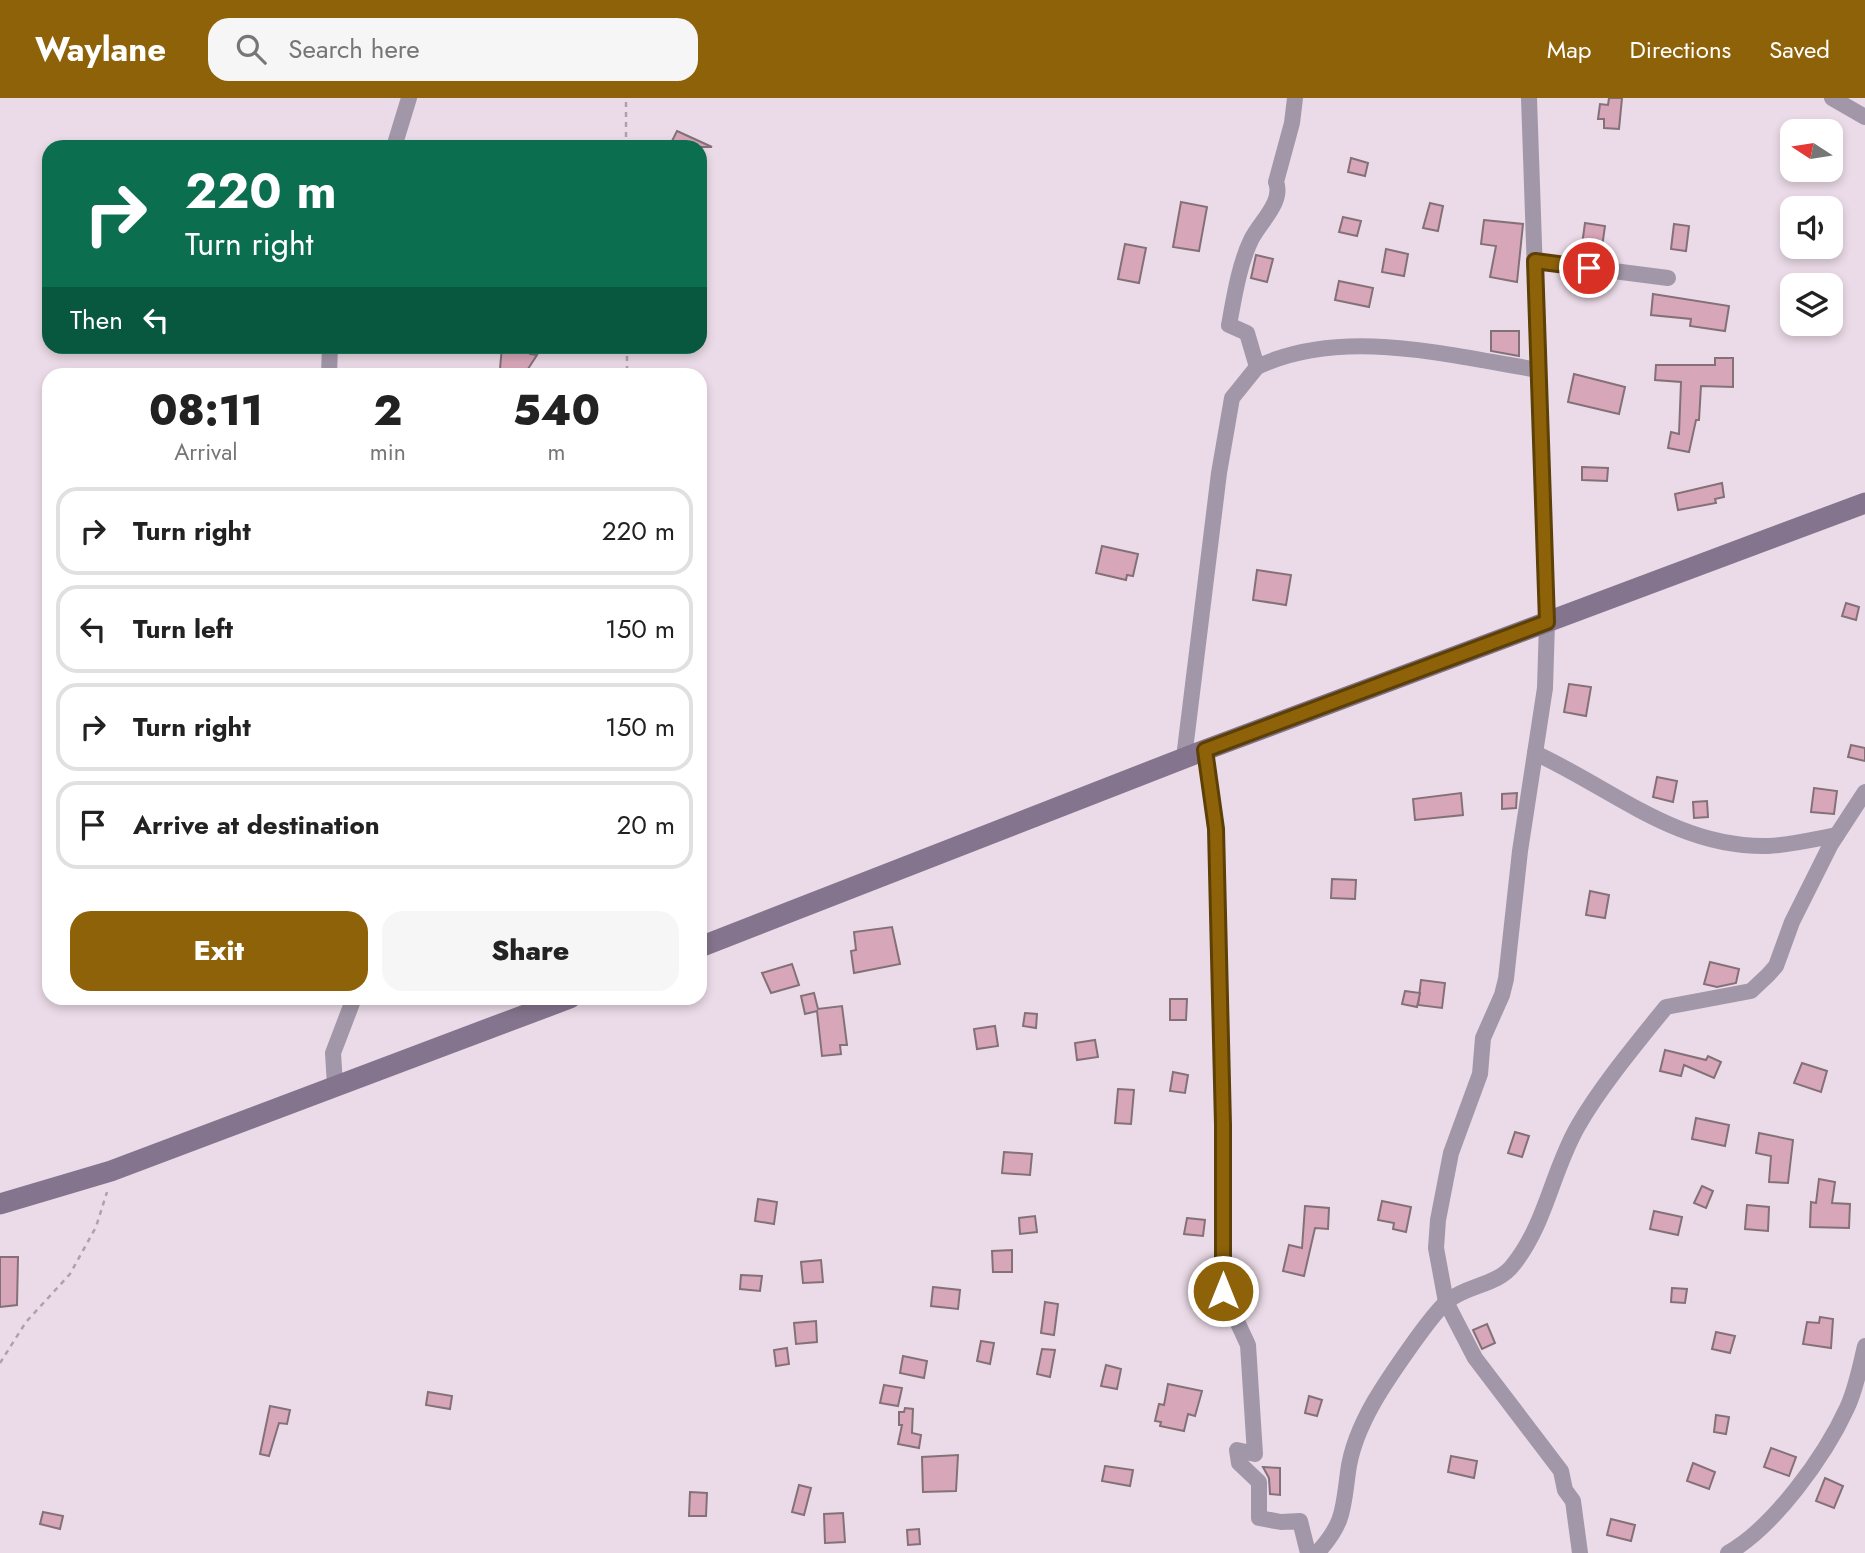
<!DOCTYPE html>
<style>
:root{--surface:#fff;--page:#f6f6f6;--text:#222;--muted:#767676;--line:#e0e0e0;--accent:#8e6209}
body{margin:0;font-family:Jost,sans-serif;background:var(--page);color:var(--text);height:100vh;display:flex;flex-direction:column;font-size:26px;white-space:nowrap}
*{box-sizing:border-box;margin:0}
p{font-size:23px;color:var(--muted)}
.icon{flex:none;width:38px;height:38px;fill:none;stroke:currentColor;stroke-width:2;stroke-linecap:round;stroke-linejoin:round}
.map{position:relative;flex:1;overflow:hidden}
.panel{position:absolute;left:42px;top:270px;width:665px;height:637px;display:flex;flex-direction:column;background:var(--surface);border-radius:21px;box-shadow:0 4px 10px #0003}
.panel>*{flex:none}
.banner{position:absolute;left:42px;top:42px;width:665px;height:214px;border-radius:21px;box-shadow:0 4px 10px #0003;background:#0b6e4f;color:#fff;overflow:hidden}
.needle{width:46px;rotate:282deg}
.controls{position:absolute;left:1780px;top:21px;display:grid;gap:14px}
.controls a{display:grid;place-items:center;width:63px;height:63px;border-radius:14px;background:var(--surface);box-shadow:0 4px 10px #0003;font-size:35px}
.pin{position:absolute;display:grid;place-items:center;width:60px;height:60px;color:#fff;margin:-30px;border:4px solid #fff;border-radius:50%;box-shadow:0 2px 7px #0007}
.me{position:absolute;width:77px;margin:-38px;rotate:0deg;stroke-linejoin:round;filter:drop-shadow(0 0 5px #0008)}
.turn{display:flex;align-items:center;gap:24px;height:147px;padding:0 28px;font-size:32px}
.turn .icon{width:91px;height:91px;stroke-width:2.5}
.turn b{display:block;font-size:49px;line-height:60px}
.then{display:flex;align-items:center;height:66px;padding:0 28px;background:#0003;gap:14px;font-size:26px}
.eta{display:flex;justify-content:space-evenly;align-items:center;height:119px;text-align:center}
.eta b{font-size:42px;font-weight:800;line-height:49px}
.button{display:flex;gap:14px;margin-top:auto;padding:14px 28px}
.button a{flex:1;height:80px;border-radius:21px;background:var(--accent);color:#fff;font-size:28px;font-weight:800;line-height:80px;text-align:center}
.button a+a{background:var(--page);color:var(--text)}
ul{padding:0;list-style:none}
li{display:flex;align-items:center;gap:21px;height:88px;margin:0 14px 10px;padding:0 14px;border:4px solid var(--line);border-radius:21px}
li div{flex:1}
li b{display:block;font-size:26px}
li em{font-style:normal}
header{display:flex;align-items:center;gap:42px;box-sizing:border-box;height:98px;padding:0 35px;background:var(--accent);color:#fff}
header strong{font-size:33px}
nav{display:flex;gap:38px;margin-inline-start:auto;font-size:24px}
.search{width:490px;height:63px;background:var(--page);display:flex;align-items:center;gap:18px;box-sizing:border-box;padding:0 24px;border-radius:21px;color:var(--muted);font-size:26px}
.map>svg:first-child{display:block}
.building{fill:#d8a6b9;stroke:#837177;stroke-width:2}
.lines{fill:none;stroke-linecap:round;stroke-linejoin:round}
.path{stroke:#aea1ab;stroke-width:2.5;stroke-dasharray:5 5;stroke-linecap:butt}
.street{stroke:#a297a9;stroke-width:16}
.secondary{stroke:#84748d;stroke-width:21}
.route-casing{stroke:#5c4006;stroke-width:18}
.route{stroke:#8e6209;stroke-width:12}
</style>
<header>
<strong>Waylane</strong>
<div class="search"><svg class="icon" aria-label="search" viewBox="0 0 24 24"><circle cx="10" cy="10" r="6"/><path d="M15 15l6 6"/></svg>Search here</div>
<nav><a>Map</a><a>Directions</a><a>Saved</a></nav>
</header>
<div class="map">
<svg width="1865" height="1455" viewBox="0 0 1865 1455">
<rect width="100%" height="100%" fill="#ebdbe8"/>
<g class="building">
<path d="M1609 0H1622L1619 31 1604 30V21H1598L1600 6 1608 7Z"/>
<path d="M677 33 712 49H669Z"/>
<path d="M1351 60 1368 65 1365 78 1348 74Z"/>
<path d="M1181 104 1207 109 1199 153 1173 149Z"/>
<path d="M1430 105 1443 108 1438 133 1423 130Z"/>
<path d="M1343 119 1361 123 1357 138 1339 134Z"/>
<path d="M1484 122 1523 126 1517 184 1490 179 1496 148 1481 146Z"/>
<path d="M1585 125 1605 128 1601 156 1581 154Z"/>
<path d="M1674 126 1689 128 1686 153 1671 151Z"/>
<path d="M1125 146 1146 150 1139 185 1118 181Z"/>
<path d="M1386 151 1408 156 1404 178 1382 174Z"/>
<path d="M1256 157 1273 161 1267 184 1251 180Z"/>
<path d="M1339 183 1373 190 1369 209 1335 202Z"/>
<path d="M1653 196 1729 208 1725 233 1690 228 1691 221 1651 217Z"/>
<path d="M1491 233H1519V258L1491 253Z"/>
<path d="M502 248H531L530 256 537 257 526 274 500 271Z"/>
<path d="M1715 260H1733V289L1701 288 1699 322H1696L1689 354 1668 350 1671 334 1679 336 1681 284 1655 282 1656 267H1715Z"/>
<path d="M1574 276 1625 289 1619 316 1568 304Z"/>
<path d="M1582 369 1608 370 1607 383 1582 382Z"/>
<path d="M1722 385 1724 399 1715 401 1716 405 1678 412 1675 396Z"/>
<path d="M1102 448 1138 456 1133 478 1127 477 1126 482 1096 475Z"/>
<path d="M1257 472 1291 477 1286 507 1253 502Z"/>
<path d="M1846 505 1859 509 1856 522 1842 518Z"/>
<path d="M1569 586 1591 589 1586 618 1564 614Z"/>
<path d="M1851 647 1865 650V663L1848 659Z"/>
<path d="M1657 679 1677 683 1673 704 1653 699Z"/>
<path d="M1814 690 1837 693 1834 716 1811 714Z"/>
<path d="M1461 695 1463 717 1415 722 1413 701Z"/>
<path d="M1517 695 1516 710 1502 711V696Z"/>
<path d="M1707 703 1708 719 1694 720 1693 704Z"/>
<path d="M1332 781 1356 782 1355 801 1331 800Z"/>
<path d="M1590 793 1609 797 1605 820 1586 817Z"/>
<path d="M892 829 900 866 854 875 851 853 856 852 854 834Z"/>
<path d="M1710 864 1739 871 1736 885 1717 889 1704 886Z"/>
<path d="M792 866 799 887 771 895 762 875Z"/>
<path d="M1421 882 1445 885 1442 910 1418 907Z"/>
<path d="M1405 893 1420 895 1417 909 1402 906Z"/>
<path d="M814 895 818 911 842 908 847 947H840L841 956 822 958 817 913 805 916 801 898Z"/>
<path d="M1170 901H1187L1186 922H1170Z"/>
<path d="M1025 915 1037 916 1036 930 1023 928Z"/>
<path d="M995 928 998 948 977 951 974 931Z"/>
<path d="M1095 942 1098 959 1077 962 1075 945Z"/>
<path d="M1665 952 1706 962 1708 958 1721 964 1714 980 1684 967 1681 978 1660 973Z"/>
<path d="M1802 965 1827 973 1821 994 1794 985Z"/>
<path d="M1173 974 1188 977 1185 995 1170 993Z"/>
<path d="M1118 991 1134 992 1131 1026 1115 1025Z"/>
<path d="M1696 1020 1729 1027 1725 1048 1692 1041Z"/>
<path d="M1515 1034 1529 1038 1522 1059 1508 1055Z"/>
<path d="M1759 1035 1793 1042 1788 1085 1769 1084 1771 1058 1756 1055Z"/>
<path d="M1004 1054 1032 1056 1030 1077 1002 1075Z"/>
<path d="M1819 1081 1835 1084 1832 1105 1850 1106 1849 1130 1810 1129 1811 1104 1816 1105Z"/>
<path d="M1702 1088 1713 1093 1706 1110 1694 1105Z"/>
<path d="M758 1101 777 1104 774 1126 755 1123Z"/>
<path d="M1382 1103 1411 1109 1406 1134 1393 1131 1394 1125 1378 1122Z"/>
<path d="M1747 1107 1769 1109 1768 1133 1745 1131Z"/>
<path d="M1305 1108 1329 1110 1328 1131 1315 1130 1304 1178 1283 1173 1289 1147 1302 1150Z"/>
<path d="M1654 1113 1682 1119 1678 1137 1650 1131Z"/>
<path d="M1035 1118 1037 1134 1020 1136 1019 1120Z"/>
<path d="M1187 1120 1205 1122 1203 1138 1184 1136Z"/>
<path d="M1012 1152V1174H993L992 1153Z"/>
<path d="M0 1159H18L17 1207 0 1209Z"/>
<path d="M821 1162 823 1184 803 1185 801 1164Z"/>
<path d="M741 1177 762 1178 760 1193 740 1191Z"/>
<path d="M933 1189 960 1192 958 1211 931 1208Z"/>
<path d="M1672 1190 1687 1191 1685 1205 1671 1204Z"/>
<path d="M1045 1204 1058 1206 1054 1237 1041 1235Z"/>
<path d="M1820 1219 1833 1221 1831 1250 1803 1246 1807 1224 1819 1225Z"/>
<path d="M816 1223 817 1244 796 1246 794 1225Z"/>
<path d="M1487 1226 1495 1245 1482 1251 1473 1232Z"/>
<path d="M1716 1234 1735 1238 1730 1255 1712 1251Z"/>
<path d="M981 1243 994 1245 990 1266 977 1263Z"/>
<path d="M787 1250 789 1266 776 1268 774 1252Z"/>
<path d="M1042 1251 1055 1252 1050 1279 1037 1276Z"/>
<path d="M903 1258 927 1263 924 1280 900 1275Z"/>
<path d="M1106 1267 1121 1271 1117 1291 1101 1288Z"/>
<path d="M1168 1286 1202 1293 1195 1318 1188 1316 1184 1333 1160 1328 1161 1324 1155 1323 1159 1306 1164 1307Z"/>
<path d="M884 1287 902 1290 898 1308 880 1305Z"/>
<path d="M428 1294 452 1298 450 1311 426 1307Z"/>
<path d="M1309 1298 1322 1302 1317 1318 1305 1315Z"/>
<path d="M270 1308 290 1312 287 1326 279 1325 269 1358 260 1356Z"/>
<path d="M905 1310 913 1311 912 1335 921 1337 919 1350 898 1346 902 1327H899V1314H904Z"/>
<path d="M1716 1317 1729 1319 1726 1336 1714 1334Z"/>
<path d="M1771 1350 1796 1359 1789 1378 1764 1369Z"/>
<path d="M958 1357 956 1393 923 1394 922 1359Z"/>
<path d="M1451 1358 1477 1363 1474 1380 1448 1374Z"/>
<path d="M1693 1365 1715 1374 1709 1391 1687 1383Z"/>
<path d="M1105 1368 1133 1372 1130 1388 1102 1383Z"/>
<path d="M1263 1369 1280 1370V1397L1270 1396 1269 1380Z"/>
<path d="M1825 1380 1843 1388 1834 1410 1816 1403Z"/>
<path d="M799 1387 811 1390 804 1417 792 1414Z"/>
<path d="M690 1394 707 1395 706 1418H689Z"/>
<path d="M43 1414 63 1418 60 1431 40 1426Z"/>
<path d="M843 1415 845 1444 825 1445 824 1416Z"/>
<path d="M1611 1421 1635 1427 1631 1443 1607 1437Z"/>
<path d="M919 1431 920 1446 908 1447 907 1432Z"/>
</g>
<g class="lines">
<g class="path">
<path d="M626 49V0"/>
<path d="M627 248V276"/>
<path d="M0 1265 26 1224 70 1176 96 1129 107 1094"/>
</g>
<g class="street">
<path d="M1529 0 1547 524 1545 590 1520 753 1506 881 1502 897 1483 940 1480 976 1451 1055 1438 1122 1436 1150 1446 1204 1475 1260 1561 1373 1565 1392 1573 1403 1580 1455"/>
<path d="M1832 0 1865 19"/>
<path d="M394 49 409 0"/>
<path d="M1536 163 1668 180"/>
<path d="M1257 269C1343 228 1450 258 1539 272"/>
<path d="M329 276 330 248"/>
<path d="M1205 652 1216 731 1223 1027V1193L1248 1247 1255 1356 1237 1352 1239 1365 1259 1384V1420L1281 1424 1300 1423 1308 1455"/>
<path d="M1535 655C1613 691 1677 750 1768 748 1791 747 1815 741 1837 737"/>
<path d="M1184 660 1219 375 1232 300 1257 269 1247 235 1229 227C1234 200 1239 167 1251 142 1259 125 1284 104 1276 84L1292 25 1295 0"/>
<path d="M335 987 333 955 354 900"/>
<path d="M1317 1455C1344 1426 1343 1411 1348 1374 1351 1350 1362 1325 1374 1304 1385 1285 1433 1213 1449 1202 1468 1187 1498 1187 1513 1167 1546 1126 1552 1073 1578 1028 1601 988 1637 945 1666 909L1751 893 1768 877 1776 868 1792 824 1831 746 1865 694"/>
<path d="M1728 1455C1774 1429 1825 1358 1847 1310 1856 1291 1860 1269 1865 1248"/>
</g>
<g class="secondary">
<path d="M700 849 1205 652 1865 405"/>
<path d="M0 1106 111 1073 570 900"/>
</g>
</g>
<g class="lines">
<g class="route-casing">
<path id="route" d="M1223 1193V1027L1216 731 1205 652 1547 524 1535 163 1589 170"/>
</g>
<use href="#route" class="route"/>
</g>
</svg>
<div class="controls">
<a><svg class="needle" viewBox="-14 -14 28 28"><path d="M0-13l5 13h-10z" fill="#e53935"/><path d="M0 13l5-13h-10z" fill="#767676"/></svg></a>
<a><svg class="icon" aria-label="sound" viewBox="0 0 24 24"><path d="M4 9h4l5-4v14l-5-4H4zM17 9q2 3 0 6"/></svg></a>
<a><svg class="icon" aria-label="layers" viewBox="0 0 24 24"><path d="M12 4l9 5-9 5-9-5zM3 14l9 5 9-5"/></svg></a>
</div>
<div class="pin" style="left:1589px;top:170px;background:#d93025"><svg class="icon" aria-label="arrive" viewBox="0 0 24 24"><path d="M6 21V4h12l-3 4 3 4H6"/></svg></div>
<svg class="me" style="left:1223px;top:1193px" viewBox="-20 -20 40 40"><circle r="17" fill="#8e6209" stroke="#fff" stroke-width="3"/><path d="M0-11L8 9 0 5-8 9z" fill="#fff"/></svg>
<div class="banner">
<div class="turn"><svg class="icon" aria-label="right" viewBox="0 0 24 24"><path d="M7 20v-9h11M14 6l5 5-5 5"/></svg><div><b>220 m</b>Turn right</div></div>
<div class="then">Then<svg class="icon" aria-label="left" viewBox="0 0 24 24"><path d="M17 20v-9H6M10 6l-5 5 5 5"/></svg></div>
</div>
<section class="panel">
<div class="eta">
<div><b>08:11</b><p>Arrival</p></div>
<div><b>2</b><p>min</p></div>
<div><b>540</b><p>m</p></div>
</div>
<ul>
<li><svg class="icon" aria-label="right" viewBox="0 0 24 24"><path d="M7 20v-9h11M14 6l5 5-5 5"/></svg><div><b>Turn right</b></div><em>220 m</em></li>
<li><svg class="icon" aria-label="left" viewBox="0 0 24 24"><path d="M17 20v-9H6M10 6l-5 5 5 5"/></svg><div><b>Turn left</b></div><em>150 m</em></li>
<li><svg class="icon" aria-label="right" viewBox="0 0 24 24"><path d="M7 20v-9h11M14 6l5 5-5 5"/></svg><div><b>Turn right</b></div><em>150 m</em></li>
<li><svg class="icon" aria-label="arrive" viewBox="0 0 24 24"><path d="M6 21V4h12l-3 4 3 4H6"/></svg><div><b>Arrive at destination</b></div><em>20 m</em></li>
</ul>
<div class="button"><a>Exit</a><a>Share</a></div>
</section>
</div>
